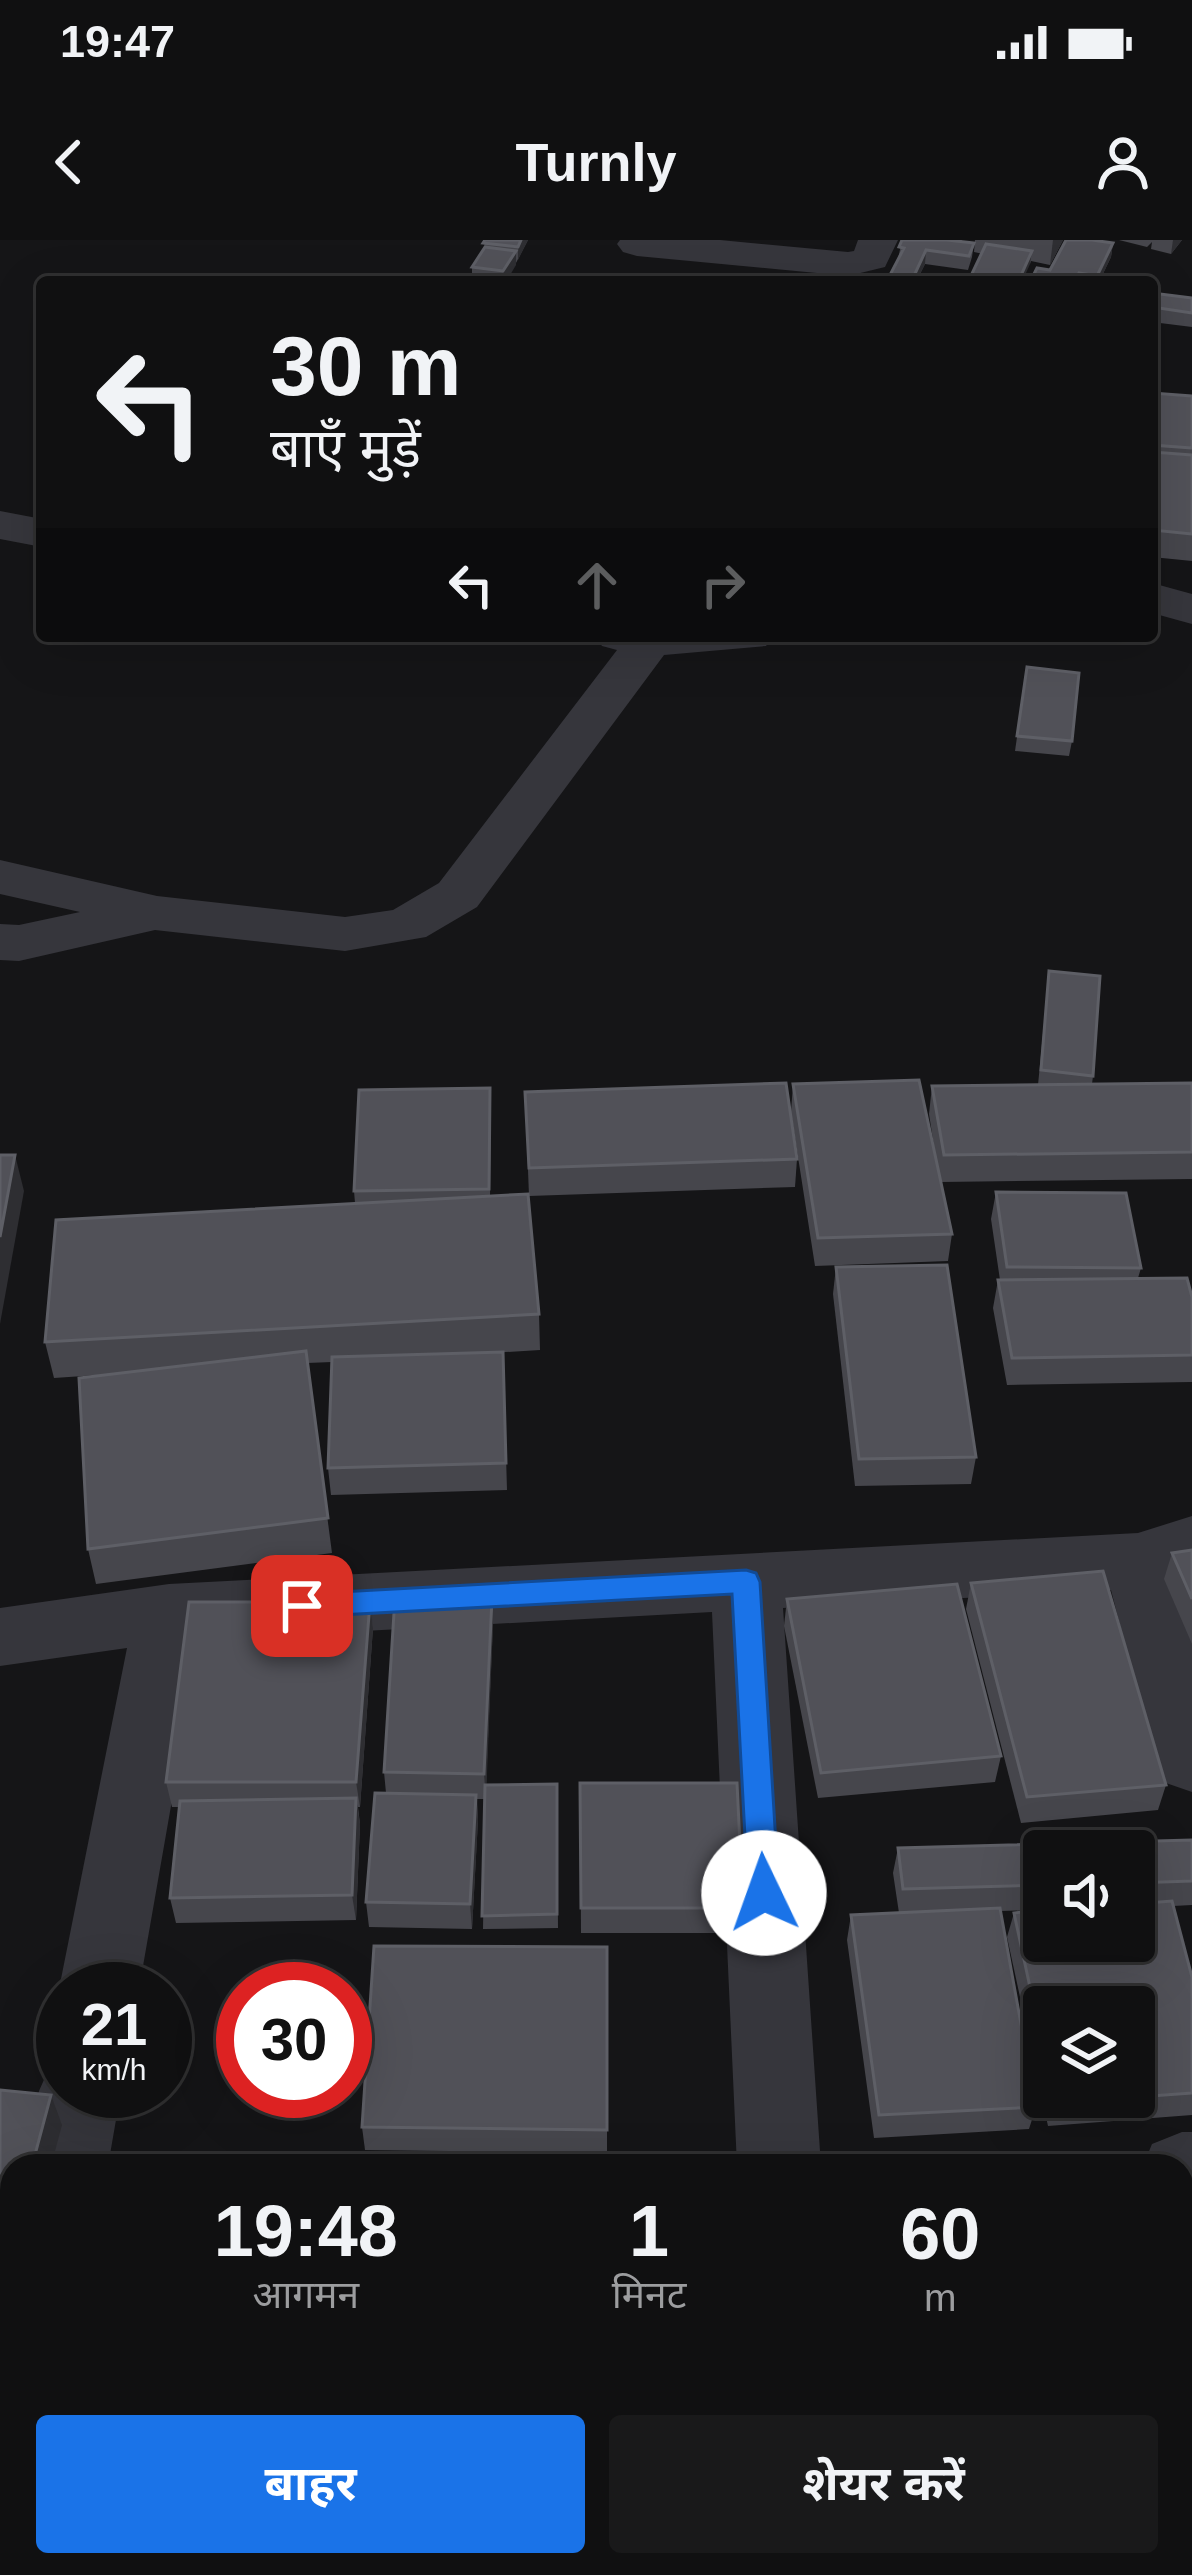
<!DOCTYPE html>
<html lang="hi">
<meta charset="utf-8">
<style>
:root{--surface:#101011;--page:#19191a;--text:#f1f3f6;--muted:#9c9d9f;--line:#303031;--accent:#1a73e8}
body{margin:0;font-family:Arial,"Noto Sans Devanagari",sans-serif;background:var(--page);color:var(--text);height:100vh;display:flex;flex-direction:column;font-size:45px;white-space:nowrap}
*{box-sizing:border-box;margin:0}
p{font-size:39px;color:var(--muted)}
.icon{flex:none;width:66px;height:66px;fill:none;stroke:currentColor;stroke-width:2;stroke-linecap:round;stroke-linejoin:round}
.map{position:relative;flex:1;overflow:hidden}
.side{position:absolute;left:0px;top:1914px;width:1194px;height:423px;display:flex;flex-direction:column;background:var(--surface);border-radius:36px 36px 0 0;box-shadow:0 12px 48px #0002,0 0 0 3px var(--line)}
.side>*{flex:none}
.hud{position:absolute;left:36px;top:36px;width:1122px;height:366px;border-radius:12px;box-shadow:0 12px 48px #0002,0 0 0 3px var(--line);background:#101011;color:var(--text);overflow:hidden}
.tools{position:absolute;left:1023px;top:1590px;display:grid;gap:24px}
.tools a{display:grid;place-items:center;width:132px;height:132px;border-radius:12px;background:var(--surface);box-shadow:0 12px 48px #0002,0 0 0 3px var(--line);font-size:60px}
.speed{position:absolute;left:36px;top:1722px;display:flex;gap:24px;font-size:60px;font-weight:700;text-align:center}
.speed>*{display:grid;place-content:center;width:156px;height:156px;border-radius:50%;background:var(--surface);box-shadow:0 12px 48px #0002,0 0 0 3px var(--line);line-height:1}
.speed small{font-size:30px;font-weight:400}
.speed .limit{border:18px solid #d22;background:#fff;color:#111}
.pin{position:absolute;display:grid;place-items:center;width:102px;height:102px;color:#fff;margin:-51px;border-radius:24px;box-shadow:0 6px 18px #0006}
.me{position:absolute;width:132px;margin:-66px;rotate:357deg;stroke-linejoin:round;filter:drop-shadow(0 0 9px #0008)}
.turn{display:flex;align-items:center;gap:42px;height:252px;padding:0 36px;font-size:54px}
.turn .icon{width:156px;height:156px;stroke-width:2.5}
.turn b{display:block;font-size:84px;line-height:102px}
.lanes{display:flex;align-items:center;height:114px;padding:0 36px;background:#0003;justify-content:center;gap:60px;direction:ltr}
.lanes .off{opacity:.35}
.eta{display:flex;justify-content:space-evenly;align-items:center;height:204px;text-align:center}
.eta b{font-size:72px;font-weight:700;line-height:84px}
.primary-button{display:flex;gap:24px;margin-top:auto;padding:24px 36px}
.primary-button a{flex:1;height:138px;border-radius:12px;background:var(--accent);color:#fff;font-size:48px;font-weight:700;line-height:138px;text-align:center}
.primary-button a+a{background:var(--page);color:var(--text)}
.status{display:flex;justify-content:space-between;align-items:center;height:84px;padding:0 60px;background:var(--surface);direction:ltr}
.status svg{height:33px;fill:currentColor}
header{display:flex;justify-content:space-between;align-items:center;height:156px;padding:0 36px;background:var(--surface);font-size:54px;font-weight:700}
.map>svg:first-child{display:block}
.lines{fill:none;stroke-linecap:round;stroke-linejoin:round}
.street{fill:#36363c;fill-rule:evenodd}
.wall{fill:#46464c;fill-rule:evenodd}
.shaded-wall{fill:#2e2e32}
.building{fill:#515158;stroke:#5e5f66;stroke-width:3}
.route{fill:#1a73e8;stroke:#114b97;stroke-width:3}
</style>
<div class="status"><b>19:47</b><svg viewBox="0 0 49 12"><path d="M0 12V9h3v3zM5 12V6h3v6zM10 12V3h3v9zM15 12V0h3v12zM26 1h20v11H26zM47 4h2v5h-2z"/></svg></div>
<header><svg class="icon" aria-label="back" viewBox="0 0 24 24"><path d="M15 5l-7 7 7 7"/></svg>Turnly<svg class="icon" aria-label="person" viewBox="0 0 24 24"><circle cx="12" cy="8" r="4"/><path d="M4 21q1-7 8-7t8 7"/></svg></header>
<div class="map">
<svg width="1192" height="2335" viewBox="0 0 1192 2335">
<rect width="100%" height="100%" fill="#151517"/>
<g class="lines">
<g class="street">
<path d="M620 0H720L848 12 854 11 858 0H898L885 27 848 36 637 16 623 12 617 4Z"/>
<path d="M0 271 42 279V307L0 299Z"/>
<path d="M1152 343 1192 354V384L1152 373Z"/>
<path d="M595 396H773L766 406 664 415 477 667 426 697 345 711 155 690 19 721 0 720V684L19 685 80 672 0 654V620L157 656 345 677 393 670 439 643 617 410 602 406Z"/>
<path d="M1192 1276V1331L1177 1336 1192 1389V1552L1166 1543 1155 1521 1111 1350 783 1368 821 1926H737L712 1372 200 1400 139 1749H63V1757L59 1749 127 1408 0 1426V1368L169 1344 1138 1293Z"/>
<path d="M63 1819V1851H121L108 1926H24L39 1851 51 1824Z"/>
<path d="M1182 1892H1192V1972H1182V1926H1143L1152 1904Z"/>
<path d="M12 2175V2325L0 2330V2180Z"/>
<rect x="715" y="2325" width="92" height="10"/>
</g>
</g>
<g class="wall">
<path d="M485 0H528L506 42 472 41V27L484 9Z"/>
<path d="M902 0H962V2L974 3 972 17 968 30 925 24 916 42H889L890 35 898 19Z"/>
<path d="M975 0H1063L1050 25 1031 21 1030 24 974 12Z"/>
<path d="M1119 0H1182L1171 14 1151 9 1152 2 1147 7Z"/>
<path d="M1113 3 1111 17 1099 42H1030L1050 30Z"/>
<path d="M1152 53 1192 58V87L1152 82Z"/>
<path d="M1152 153 1192 156V321L1152 317Z"/>
<path d="M1027 427 1072 501 1069 516 1015 511Z"/>
<path d="M1049 731 1093 836 1092 844 1192 843V939L941 942 952 994 948 1021 815 1026 791 872 793 844 936 919 929 874 932 846 1038 845Z"/>
<path d="M525 852 797 919 795 947 529 956Z"/>
<path d="M491 875 490 956 539 1074 540 1110 489 1113 503 1112 507 1250 331 1255 328 1228 332 1122 307 1123 332 1313 96 1344 88 1309 113 1134 54 1138 45 1102 355 963 354 951Z"/>
<path d="M996 952 1141 1028 1138 1038 1192 1057V1142L1007 1145 993 1068 998 1040H1000L991 979Z"/>
<path d="M836 1027 976 1217 971 1244 855 1246 833 1054Z"/>
<path d="M1192 1310V1404L1164 1339 1172 1313Z"/>
<path d="M971 1343 1166 1545 1158 1570 1021 1583 966 1369Z"/>
<path d="M787 1359 1001 1516 995 1542 818 1558 784 1386Z"/>
<path d="M370 1362 373 1388 360 1567H358L360 1584 356 1680 176 1683 170 1658 179 1567H172L166 1542Z"/>
<path d="M493 1384 486 1545 557 1544 558 1688 483 1689 485 1559H477L478 1580 472 1689 369 1687 366 1662 386 1553 384 1532Z"/>
<path d="M580 1543 743 1668 741 1693H581Z"/>
<path d="M1192 1600V1665L1173 1666 1192 1737V1875L1048 1886 1007 1697 1014 1673 1134 1701V1611H1044V1670L1000 1671 1036 1867 1029 1889 874 1898 847 1700 851 1675 899 1673 893 1633 898 1608ZM1044 1767 1134 1857H1044Z"/>
<path d="M607 1707V1913L365 1910 362 1887Z"/>
<path d="M824 2325H1133L1134 2335H824Z"/>
</g>
<g class="shaded-wall">
<path d="M521 0H528L518 20V7Z"/>
<path d="M1053 0H1063L1050 25Z"/>
<path d="M1173 0H1182L1171 14Z"/>
<path d="M1113 3 1111 17 1099 42H1096L1097 36Z"/>
<path d="M926 10 925 24 916 42H913Z"/>
<path d="M516 11V25L506 42H504L503 31Z"/>
<path d="M1032 11 1030 24 1022 42H1018Z"/>
<path d="M15 915 24 951 0 1084V997Z"/>
<path d="M492 1358 493 1384 486 1559 484 1534Z"/>
<path d="M370 1362 373 1388 360 1567 356 1542Z"/>
<path d="M476 1555 478 1580 472 1689 470 1664Z"/>
<path d="M356 1558 360 1584 356 1680 352 1655Z"/>
<path d="M51 1855 62 1885 51 1926H32Z"/>
<path d="M12 2001V2075L0 2121V2046Z"/>
</g>
<g class="building">
<path d="M485 0H521L518 7 483 3Z"/>
<path d="M902 0H947L974 3 969 16 926 10 913 38 890 35 904 8 899 7Z"/>
<path d="M1066 0H1092L1113 3 1097 36 1079 33 1074 42H1030L1037 28 1050 30Z"/>
<path d="M986 4 1032 11 1018 42H968Z"/>
<path d="M485 7 516 11 503 31 472 27Z"/>
<path d="M1152 53 1192 58V73L1152 67Z"/>
<path d="M1152 153 1192 156V208L1152 205Z"/>
<path d="M1152 212 1192 215V294L1152 290Z"/>
<path d="M1027 427 1079 433 1072 501 1017 496Z"/>
<path d="M1049 731 1100 736 1093 836 1041 830Z"/>
<path d="M919 840 952 994 818 998 793 844Z"/>
<path d="M786 843 797 919 529 928 525 852Z"/>
<path d="M1192 843V912L944 915 932 846Z"/>
<path d="M490 848 489 949 354 951 359 850Z"/>
<path d="M0 915H15L0 997Z"/>
<path d="M996 952 1126 953 1141 1028 1007 1027Z"/>
<path d="M528 954 539 1074 45 1102 56 980Z"/>
<path d="M947 1025 976 1217 859 1219 836 1027Z"/>
<path d="M1187 1038 1192 1057V1115L1012 1118 998 1040Z"/>
<path d="M306 1111 328 1278 88 1309 79 1138Z"/>
<path d="M503 1112 506 1223 328 1228 332 1117Z"/>
<path d="M1192 1310V1359L1172 1313Z"/>
<path d="M1103 1331 1166 1545 1027 1557 971 1343Z"/>
<path d="M957 1344 1001 1516 821 1533 787 1359Z"/>
<path d="M395 1357 492 1358 484 1534 384 1532Z"/>
<path d="M189 1362H370L356 1542H166Z"/>
<path d="M580 1543H737L743 1668H581Z"/>
<path d="M557 1544V1674L482 1676 485 1545Z"/>
<path d="M375 1553 476 1555 470 1664 366 1662Z"/>
<path d="M356 1558 352 1655 170 1658 180 1561Z"/>
<path d="M1192 1600V1641L1134 1643V1611H1044V1645L903 1649 898 1608Z"/>
<path d="M1172 1661 1192 1737V1853L1055 1863 1054 1857H1134V1767H1044V1812L1014 1673 1044 1670V1701H1134V1664Z"/>
<path d="M1000 1668 1036 1867 879 1875 851 1675Z"/>
<path d="M374 1706 607 1707V1890L362 1887Z"/>
<path d="M0 1850 51 1855 32 1926H12V2001L0 2046Z"/>
<path d="M830 2325H1133L1134 2335H831Z"/>
</g>
<path class="route" d="M746 1330 756 1333 760 1342 779 1653 775 1663 764 1667 752 1663 748 1653 732 1354 302 1377 292 1374 288 1366 292 1357 302 1354Z"/>
</svg>
<div class="tools">
<a><svg class="icon" aria-label="sound" viewBox="0 0 24 24"><path d="M4 9h4l5-4v14l-5-4H4zM17 9q2 3 0 6"/></svg></a>
<a><svg class="icon" aria-label="layers" viewBox="0 0 24 24"><path d="M12 4l9 5-9 5-9-5zM3 14l9 5 9-5"/></svg></a>
</div>
<div class="speed"><div>21<small>km/h</small></div><div class="limit">30</div></div>
<div class="pin" style="left:302px;top:1366px;background:#d93025"><svg class="icon" aria-label="arrive" viewBox="0 0 24 24"><path d="M6 21V4h12l-3 4 3 4H6"/></svg></div>
<svg class="me" style="left:764px;top:1653px" viewBox="-20 -20 40 40"><circle r="19" fill="#fff"/><path d="M0-13L10 11 0 6-10 11z" fill="#1a73e8"/></svg>
<div class="hud">
<div class="turn"><svg class="icon" aria-label="left" viewBox="0 0 24 24"><path d="M17 20v-9H6M10 6l-5 5 5 5"/></svg><div><b>30 m</b>बाएँ मुड़ें</div></div>
<div class="lanes"><svg class="icon" aria-label="left" viewBox="0 0 24 24"><path d="M17 20v-9H6M10 6l-5 5 5 5"/></svg><svg class="icon off" aria-label="ahead" viewBox="0 0 24 24"><path d="M12 20V5M6 11l6-6 6 6"/></svg><svg class="icon off" aria-label="right" viewBox="0 0 24 24"><path d="M7 20v-9h11M14 6l5 5-5 5"/></svg></div>
</div>
<section class="side">
<div class="eta">
<div><b>19:48</b><p>आगमन</p></div>
<div><b>1</b><p>मिनट</p></div>
<div><b>60</b><p>m</p></div>
</div>
<div class="primary-button"><a>बाहर</a><a>शेयर करें</a></div>
</section>
</div>
